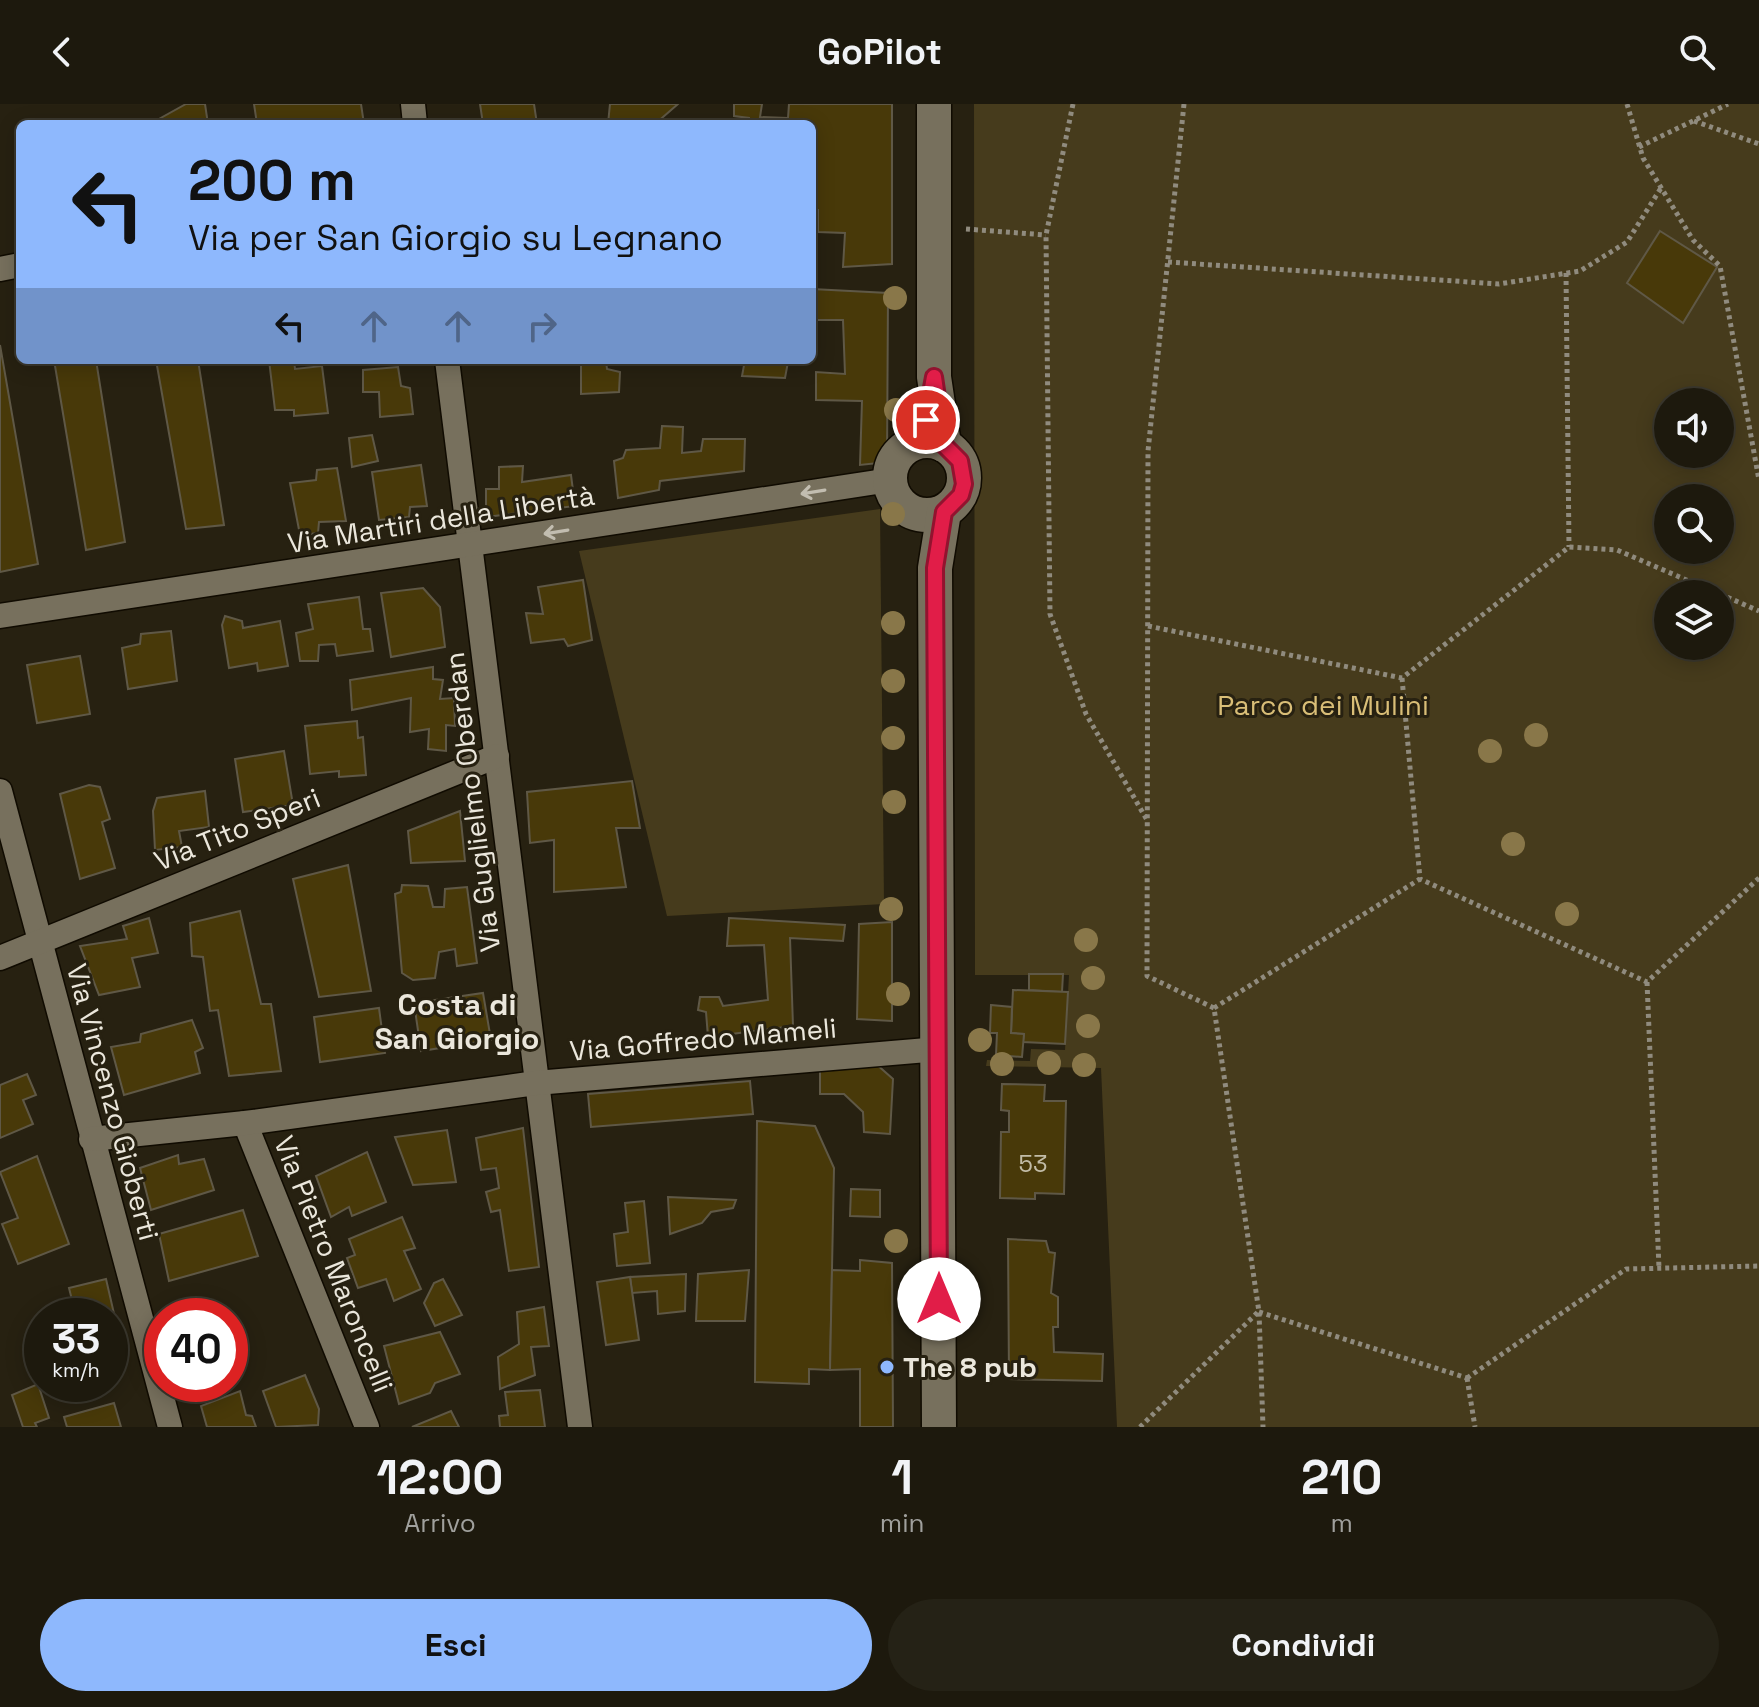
<!DOCTYPE html>
<html lang="it">
<meta charset="utf-8">
<style>
:root{--surface:#1d190d;--page:#252216;--text:#f1f3f6;--muted:#a0a09d;--line:#3b382e;--accent:#8eb8fd}
body{margin:0;font-family:"Space Grotesk",sans-serif;background:var(--page);color:var(--text);height:100vh;display:flex;flex-direction:column;font-size:30px;white-space:nowrap}
*{box-sizing:border-box;margin:0}
p{font-size:26px;color:var(--muted)}
.icon{flex:none;width:44px;height:44px;fill:none;stroke:currentColor;stroke-width:2;stroke-linecap:round;stroke-linejoin:round}
.map{position:relative;height:1323px;overflow:hidden}
.panel{display:flex;flex-direction:column;background:var(--surface);flex:1}
.panel>*{flex:none}
.guide{position:absolute;left:16px;top:16px;width:800px;height:244px;border-radius:12px;box-shadow:0 4px 20px #0003,0 0 0 2px var(--line);background:#8eb8fd;color:#111;overflow:hidden}
.controls{position:absolute;left:1654px;top:284px;display:grid;gap:16px}
.controls a{display:grid;place-items:center;width:80px;height:80px;border-radius:50%;background:var(--surface);box-shadow:0 4px 20px #0003,0 0 0 2px var(--line);font-size:40px}
.speed{position:absolute;left:24px;top:1194px;display:flex;gap:16px;font-size:40px;font-weight:700;text-align:center}
.speed>*{display:grid;place-content:center;width:104px;height:104px;border-radius:50%;background:var(--surface);box-shadow:0 4px 20px #0003,0 0 0 2px var(--line);line-height:1}
.speed small{font-size:20px;font-weight:400}
.speed .limit{border:12px solid #d22;background:#fff;color:#111}
.pin{position:absolute;display:grid;place-items:center;width:68px;height:68px;color:#fff;margin:-34px;border:4px solid #fff;border-radius:50%;box-shadow:0 2px 8px #0007}
.me{position:absolute;width:88px;margin:-44px;rotate:0deg;stroke-linejoin:round;filter:drop-shadow(0 0 6px #0008)}
.turn{display:flex;align-items:center;gap:28px;height:168px;padding:0 40px;font-size:36px}
.turn .icon{width:104px;height:104px;stroke-width:2.5}
.turn b{display:block;font-size:56px;line-height:68px}
.lanes{display:flex;align-items:center;height:76px;padding:0 40px;background:#0003;justify-content:center;gap:40px;direction:ltr}
.lanes .off{opacity:.35}
.eta{display:flex;justify-content:space-evenly;align-items:center;height:136px;text-align:center}
.eta b{font-size:48px;font-weight:600;line-height:56px}
.primary-button{display:flex;gap:16px;margin-top:auto;padding:16px 40px}
.primary-button a{flex:1;height:92px;border-radius:48px;background:var(--accent);color:#111;font-size:32px;font-weight:600;line-height:92px;text-align:center}
.primary-button a+a{background:var(--page);color:var(--text)}
header{display:flex;justify-content:space-between;align-items:center;height:104px;padding:0 40px;background:var(--surface);font-size:36px;font-weight:600}
.map>svg:first-child{display:block}
.green{fill:#463b1c;fill-rule:evenodd}
.building{fill:#483909;stroke:#5f5846;stroke-width:2}
.lines{fill:none;stroke-linecap:round;stroke-linejoin:round}
.street-casing{stroke:#100b01;stroke-width:27}
.secondary-casing{stroke:#100b01;stroke-width:37}
.path{stroke:#908b7e;stroke-width:5;stroke-dasharray:4 4;stroke-linecap:butt}
.street{stroke:#77705d;stroke-width:24}
.secondary{stroke:#77705d;stroke-width:34}
.tree{fill:#897749}
.oneway{stroke:#c2bdb0}
.route-casing{stroke:#92132f;stroke-width:20}
.route{stroke:#e11d48;stroke-width:14}
.poi-dot{fill:#8eb8fd;stroke:#272111;stroke-width:3}
.labels{text-anchor:middle;dominant-baseline:central;stroke-width:6;stroke-linejoin:round;paint-order:stroke}
.number-label{font-size:24px;fill:#c2bca7}
.street-label{font-size:28px;fill:#ebe7dc;stroke:#272111}
.park-label{font-size:28px;fill:#d9be77;stroke:#272111}
.poi-label{font-size:28px;font-weight:bold;fill:#ebe7dc;stroke:#272111;text-anchor:start}
.neighbourhood-label{font-size:30px;font-weight:bold;fill:#ebe7dc;stroke:#272111}
</style>
<header><svg class="icon" aria-label="back" viewBox="0 0 24 24"><path d="M15 5l-7 7 7 7"/></svg>GoPilot<svg class="icon" aria-label="search" viewBox="0 0 24 24"><circle cx="10" cy="10" r="6"/><path d="M15 15l6 6"/></svg></header>
<div class="map">
<svg width="1759" height="1323" viewBox="0 0 1759 1323">
<rect width="100%" height="100%" fill="#272111"/>
<g class="green">
<path d="M974 0H1759V1323H1117L1101 964 986 962 987 956 1030 957 1031 945 1065 946 1069 871H975ZM1668 298H1720V350H1668ZM1668 394H1720V446H1668ZM1668 490H1720V542H1668Z"/>
<path d="M880 405 884 800 667 812 579 447Z"/>
</g>
<g class="building">
<path d="M186 0H205L208 20H150Z"/>
<path d="M254 0H361L364 20H257Z"/>
<path d="M480 0H534L537 20H483Z"/>
<path d="M610 0H678L655 20H608Z"/>
<path d="M734 0H762L760 13 788 14 789 0H892V160L843 163 845 129 818 128V106H812V20H749V14L734 12Z"/>
<path d="M1660 127 1717 163 1683 219 1627 179Z"/>
<path d="M812 185 888 189 887 358 860 361 862 297 816 296V268L845 270 843 216H812Z"/>
<path d="M0 241 38 460 0 468Z"/>
<path d="M54 256H96L125 438 86 446Z"/>
<path d="M156 256H198L224 421 186 425Z"/>
<path d="M269 256H294L295 265 322 262 328 309 294 312V306H275Z"/>
<path d="M745 256 788 258 785 274 742 272Z"/>
<path d="M606 257 607 265 620 268 619 288 581 290V260Z"/>
<path d="M398 263 401 282 410 284 413 310 380 313 379 288H363V266Z"/>
<path d="M662 322 683 323 682 349 701 347 703 335H745L744 367 660 377 659 386 618 394 614 357 623 354 626 346 660 344Z"/>
<path d="M372 331 378 357 352 363 349 334Z"/>
<path d="M421 361 427 402 410 403 409 413 379 416 372 368Z"/>
<path d="M523 362 522 378 571 371 575 402 486 413V385H499V363Z"/>
<path d="M337 364 346 417 319 418 318 429 300 431 290 379 316 376 317 366Z"/>
<path d="M583 476 592 536 568 542 564 535 531 539 526 509 543 510 538 483Z"/>
<path d="M423 484 440 503 445 543 391 553 381 489Z"/>
<path d="M359 493 363 525H370L373 547 337 552 335 540 319 541 318 557H300L296 529 313 525 308 500Z"/>
<path d="M225 512 242 517 243 524 280 517 288 562 258 567 257 559 229 564 222 521Z"/>
<path d="M171 527 177 577 128 585 122 544 140 540 141 530Z"/>
<path d="M80 552 90 610 37 619 27 561Z"/>
<path d="M433 563V575L443 576 440 595 454 594 455 622 446 621V647L428 645 429 625 410 628 411 594 352 606 350 576Z"/>
<path d="M357 617 358 634 363 633 366 671 339 673V667L310 670 305 622Z"/>
<path d="M284 647 293 701 243 708 235 655Z"/>
<path d="M632 677 640 724H616L626 783 554 788V736L530 739 527 688Z"/>
<path d="M89 681 100 683 110 715 102 718 115 764 80 775 60 690Z"/>
<path d="M205 687 209 723 179 727 182 743 155 746 153 707 157 694Z"/>
<path d="M460 707 465 757 411 759 408 727Z"/>
<path d="M348 761 371 887 319 893 293 775Z"/>
<path d="M402 781 428 782 433 803H444L445 785 467 783 477 859 457 862 455 845 439 848 435 874 413 876 402 869 395 790 401 788Z"/>
<path d="M240 807 261 900H271L281 967 229 972 218 906 210 907 203 853 192 852 190 819Z"/>
<path d="M149 814 158 849 132 854 140 883 99 891 80 842 127 835 123 822Z"/>
<path d="M729 814 845 821 843 837 790 834 793 922 708 933 706 908 698 906 700 893H719L723 902 768 896 764 841 727 842Z"/>
<path d="M892 818V917L857 915 859 820Z"/>
<path d="M1029 870H1063L1062 888 1029 886Z"/>
<path d="M1013 886 1068 888 1065 940 1023 938 1024 930 1011 929Z"/>
<path d="M483 889 491 936 421 947 414 899Z"/>
<path d="M991 901 1012 903 1011 929 1024 930 1022 953 996 951 997 929H990Z"/>
<path d="M379 904 385 949 320 958 314 913Z"/>
<path d="M192 916 203 944 195 948 200 969 124 991 111 943 140 938 141 930Z"/>
<path d="M875 959 893 975 890 1030 864 1028 863 1008 844 990H820V967Z"/>
<path d="M27 970 36 991 23 996 33 1020 0 1034V981Z"/>
<path d="M750 977 753 1010 591 1023 588 990Z"/>
<path d="M1002 980 1045 981 1044 997H1066L1064 1090 1035 1089V1095L1000 1094 1001 1028H1009V1007L1001 1006Z"/>
<path d="M757 1017 815 1022 834 1064 830 1266 809 1265V1280L755 1278Z"/>
<path d="M523 1024 539 1163 509 1167 500 1106 491 1108 486 1088 499 1084 496 1064 481 1066 476 1034Z"/>
<path d="M447 1026 456 1078 413 1081 395 1033Z"/>
<path d="M367 1048 386 1098 352 1112 349 1103 331 1113 316 1072Z"/>
<path d="M178 1051 179 1060 204 1055 214 1086 151 1106 140 1064Z"/>
<path d="M37 1052 69 1140 18 1160 2 1120 18 1114 0 1068Z"/>
<path d="M851 1085 880 1086V1113L850 1112Z"/>
<path d="M668 1093 736 1096 733 1104 711 1108 702 1119 670 1130Z"/>
<path d="M644 1097 650 1159 617 1162 614 1130 628 1128 625 1099Z"/>
<path d="M243 1106 258 1152 169 1177 159 1130Z"/>
<path d="M402 1113 415 1144 404 1147 421 1185 394 1197 386 1175 358 1184 347 1154 355 1151 349 1135Z"/>
<path d="M1008 1135 1046 1137 1049 1148 1055 1149 1051 1189 1058 1193V1223H1053L1054 1248 1103 1250 1102 1277 1009 1275Z"/>
<path d="M860 1156 892 1159 893 1323H860V1265L830 1266 832 1166 860 1167Z"/>
<path d="M749 1166 745 1217H696L698 1170Z"/>
<path d="M686 1170 685 1207 658 1210 657 1187 632 1189 630 1173Z"/>
<path d="M630 1173 639 1236 606 1241 597 1178Z"/>
<path d="M106 1175 115 1214 55 1212 52 1201 72 1196 69 1184Z"/>
<path d="M443 1175 462 1211 435 1222 424 1199 434 1179Z"/>
<path d="M544 1203 549 1242 531 1243 535 1271 500 1285 498 1253 519 1240 517 1208Z"/>
<path d="M440 1228 460 1270 435 1279 430 1289 399 1300 384 1242Z"/>
<path d="M305 1271 319 1305 318 1321 276 1323 263 1287Z"/>
<path d="M38 1280 49 1314 35 1319 37 1323H23L12 1291Z"/>
<path d="M540 1286 545 1323H500L499 1312 508 1311 505 1288Z"/>
<path d="M240 1287 246 1311 252 1312 256 1323H207L201 1302Z"/>
<path d="M114 1299 121 1323H67L64 1313Z"/>
<path d="M451 1307 459 1323H412Z"/>
</g>
<g class="lines">
<g class="street-casing">
<g id="street">
<path d="M413 0 415 20"/>
<path d="M0 165 20 161"/>
<path d="M447 256 580 1323"/>
<path d="M0 512 890 376"/>
<path d="M0 687 170 1323"/>
<path d="M0 854 497 652"/>
<path d="M245 1019 367 1323"/>
<path d="M91 1035 245 1019 536 979 939 945"/>
</g>
</g>
<g class="secondary-casing">
<g id="secondary">
<path d="M934 0V273L944 341"/>
<circle cx="927" cy="374" r="37"/>
<path d="M939 1323 935 464 944 408"/>
</g>
</g>
<g class="path">
<path d="M1073 0 1046 131 1050 510 1086 610 1147 716"/>
<path d="M1184 0 1148 347 1147 872 1214 904 1259 1208 1263 1323"/>
<path d="M1627 0 1643 54 1693 136 1720 162 1759 376"/>
<path d="M1694 17 1759 40"/>
<path d="M1639 43 1728 0"/>
<path d="M966 125 1046 131"/>
<path d="M1168 158 1499 180 1580 167 1627 138 1661 84"/>
<path d="M1566 169 1569 443"/>
<path d="M966 387V365"/>
<path d="M1720 490 1759 507"/>
<path d="M1148 522 1402 574 1569 443 1617 446 1719 490"/>
<path d="M1402 574 1420 775 1647 878 1759 774"/>
<path d="M1647 878 1659 1164"/>
<path d="M1214 904 1420 775"/>
<path d="M1259 1208 1467 1274"/>
<path d="M1467 1274 1626 1165 1759 1162"/>
<path d="M1467 1274 1475 1323"/>
<path d="M1140 1323 1258 1208"/>
</g>
<use href="#street" class="street"/>
<use href="#secondary" class="secondary"/>
</g>
<g class="tree">
<circle cx="895" cy="194" r="12"/>
<circle cx="896" cy="306" r="12"/>
<circle cx="893" cy="410" r="12"/>
<circle cx="893" cy="519" r="12"/>
<circle cx="893" cy="577" r="12"/>
<circle cx="1536" cy="631" r="12"/>
<circle cx="893" cy="634" r="12"/>
<circle cx="1490" cy="647" r="12"/>
<circle cx="894" cy="698" r="12"/>
<circle cx="1513" cy="740" r="12"/>
<circle cx="891" cy="805" r="12"/>
<circle cx="1567" cy="810" r="12"/>
<circle cx="1086" cy="836" r="12"/>
<circle cx="1093" cy="874" r="12"/>
<circle cx="898" cy="890" r="12"/>
<circle cx="1088" cy="922" r="12"/>
<circle cx="980" cy="936" r="12"/>
<circle cx="1049" cy="959" r="12"/>
<circle cx="1002" cy="960" r="12"/>
<circle cx="1084" cy="961" r="12"/>
<circle cx="896" cy="1137" r="12"/>
</g>
<defs><path id="oneway-shaft" d="M-6 0H5M1.5-3L5.5 0L1.5 3" fill="none" stroke-width="1.6" stroke-linecap="round" stroke-linejoin="round" transform="scale(2)"/></defs>
<g class="oneway">
<use href="#oneway-shaft" transform="translate(813 388) rotate(171)"/>
<use href="#oneway-shaft" transform="translate(556 428) rotate(171)"/>
</g>
<g class="lines">
<g class="route-casing">
<path id="route" d="M926 316 934 273 944 341 960 357 964 380 961 391 944 408 935 464 939 1195"/>
</g>
<use href="#route" class="route"/>
</g>
<circle class="poi-dot" cx="887" cy="1263" r="8"/>
<g class="labels">
<g class="number-label">
<text x="1033" y="1059">53</text>
</g>
<g class="street-label">
<text transform="translate(441 415) rotate(-9)">Via Martiri della Libertà</text>
<text transform="translate(472 698) rotate(-97)">Via Guglielmo Oberdan</text>
<text transform="translate(237 725) rotate(-22)">Via Tito Speri</text>
<text transform="translate(703 935) rotate(-5)">Via Goffredo Mameli</text>
<text transform="translate(113 998) rotate(75)">Via Vincenzo Gioberti</text>
<text transform="translate(334 1160) rotate(68)">Via Pietro Maroncelli</text>
</g>
<g class="park-label">
<text x="1323" y="601">Parco dei Mulini</text>
</g>
<g class="poi-label">
<text x="903" y="1263">The 8 pub</text>
</g>
<g class="neighbourhood-label">
<text x="457" y="900">Costa di<tspan x="457" dy="34">San Giorgio</tspan></text>
</g>
</g>
</svg>
<div class="controls">
<a><svg class="icon" aria-label="sound" viewBox="0 0 24 24"><path d="M4 9h4l5-4v14l-5-4H4zM17 9q2 3 0 6"/></svg></a>
<a><svg class="icon" aria-label="search" viewBox="0 0 24 24"><circle cx="10" cy="10" r="6"/><path d="M15 15l6 6"/></svg></a>
<a><svg class="icon" aria-label="layers" viewBox="0 0 24 24"><path d="M12 4l9 5-9 5-9-5zM3 14l9 5 9-5"/></svg></a>
</div>
<div class="speed"><div>33<small>km/h</small></div><div class="limit">40</div></div>
<div class="pin" style="left:926px;top:316px;background:#d93025"><svg class="icon" aria-label="arrive" viewBox="0 0 24 24"><path d="M6 21V4h12l-3 4 3 4H6"/></svg></div>
<svg class="me" style="left:939px;top:1195px" viewBox="-20 -20 40 40"><circle r="19" fill="#fff"/><path d="M0-13L10 11 0 6-10 11z" fill="#e11d48"/></svg>
<div class="guide">
<div class="turn"><svg class="icon" aria-label="left" viewBox="0 0 24 24"><path d="M17 20v-9H6M10 6l-5 5 5 5"/></svg><div><b>200 m</b>Via per San Giorgio su Legnano</div></div>
<div class="lanes"><svg class="icon" aria-label="left" viewBox="0 0 24 24"><path d="M17 20v-9H6M10 6l-5 5 5 5"/></svg><svg class="icon off" aria-label="ahead" viewBox="0 0 24 24"><path d="M12 20V5M6 11l6-6 6 6"/></svg><svg class="icon off" aria-label="ahead" viewBox="0 0 24 24"><path d="M12 20V5M6 11l6-6 6 6"/></svg><svg class="icon off" aria-label="right" viewBox="0 0 24 24"><path d="M7 20v-9h11M14 6l5 5-5 5"/></svg></div>
</div>
</div>
<section class="panel">
<div class="eta">
<div><b>12:00</b><p>Arrivo</p></div>
<div><b>1</b><p>min</p></div>
<div><b>210</b><p>m</p></div>
</div>
<div class="primary-button"><a>Esci</a><a>Condividi</a></div>
</section>
